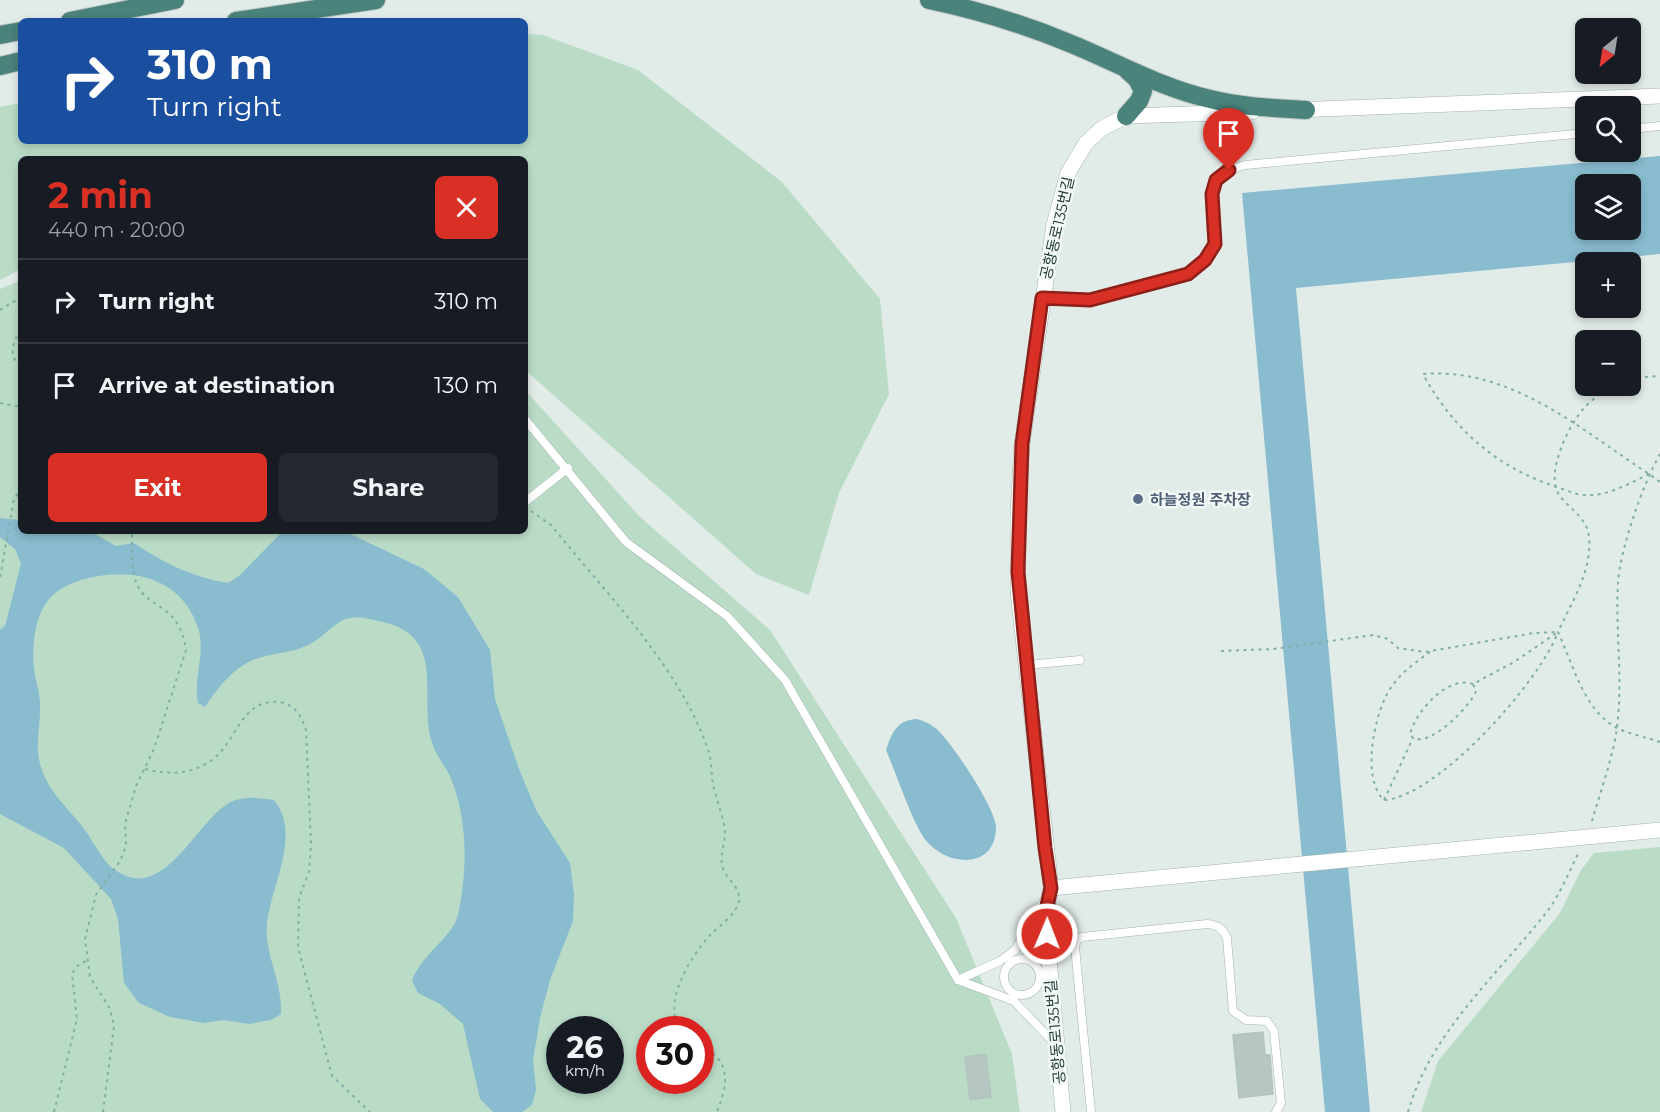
<!DOCTYPE html>
<meta charset="utf-8">
<style>
:root{--surface:#171b24;--page:#242831;--text:#f1f3f6;--muted:#9ea1a6;--line:#363941;--accent:#d93025}
body{margin:0;font-family:Montserrat,"Noto Sans KR",sans-serif;background:var(--page);color:var(--text);height:100vh;display:flex;flex-direction:column;font-size:22px;white-space:nowrap}
*{box-sizing:border-box;margin:0}
p{font-size:20px;color:var(--muted)}
.icon{flex:none;width:33px;height:33px;fill:none;stroke:currentColor;stroke-width:2;stroke-linecap:round;stroke-linejoin:round}
.map{position:relative;flex:1;overflow:hidden}
.panel{position:absolute;left:18px;top:156px;width:510px;height:378px;display:flex;flex-direction:column;background:var(--surface);border-radius:9px;box-shadow:0 3px 9px #0003}
.panel>*{flex:none}
.top-card{position:absolute;left:18px;top:18px;width:510px;height:126px;border-radius:9px;box-shadow:0 3px 9px #0003;background:#1a4fa0;color:#fff;overflow:hidden}
.needle{width:39px;rotate:210deg}
.controls{position:absolute;left:1575px;top:18px;display:grid;gap:12px}
.controls a{display:grid;place-items:center;width:66px;height:66px;border-radius:9px;background:var(--surface);box-shadow:0 3px 9px #0003;font-size:30px}
.speed{position:absolute;left:546px;top:1016px;display:flex;gap:12px;font-size:30px;font-weight:700;text-align:center}
.speed>*{display:grid;place-content:center;width:78px;height:78px;border-radius:50%;background:var(--surface);box-shadow:0 3px 9px #0003;line-height:1}
.speed small{font-size:15px;font-weight:400}
.speed .limit{border:9px solid #d22;background:#fff;color:#111}
.pin{position:absolute;display:grid;place-items:center;width:51px;height:51px;color:#fff;margin:-62px -26px;border-radius:50% 50% 50% 0;rotate:-45deg;box-shadow:0 0 6px #0007}
.pin .icon{rotate:45deg}
.me{position:absolute;width:66px;margin:-33px;rotate:1deg;stroke-linejoin:round;filter:drop-shadow(0 0 4px #0008)}
.turn{display:flex;align-items:center;gap:21px;height:126px;padding:0 30px;font-size:27px}
.turn .icon{width:78px;height:78px;stroke-width:2.5}
.turn b{display:block;font-size:42px;line-height:51px}
.round{display:grid;place-items:center;flex:none;width:63px;height:63px;border-radius:9px;background:var(--page)}
.summary{display:flex;align-items:center;justify-content:space-between;height:102px;padding:0 30px}
h1{font-size:36px;font-weight:700;line-height:45px;color:var(--accent)}
.cta{display:flex;gap:12px;margin-top:auto;padding:12px 30px}
.cta a{flex:1;height:69px;border-radius:9px;background:var(--accent);color:#fff;font-size:24px;font-weight:700;line-height:69px;text-align:center}
.cta a+a{background:var(--page);color:var(--text)}
ul{padding:0;list-style:none}
li{display:flex;align-items:center;gap:18px;height:84px;padding:0 30px;border-top:2px solid var(--line)}
li div{flex:1}
li b{display:block;font-size:22px}
li em{font-style:normal}
.map>svg:first-child{display:block}
.green{fill:#badcc7;fill-rule:evenodd}
.water{fill:#89bccf;fill-rule:evenodd}
.building{fill:#b6c6c1;stroke:#b3c4bf;stroke-width:1.5}
.lines{fill:none;stroke-linecap:round;stroke-linejoin:round}
.service-casing{stroke:#a4b3af;stroke-width:9}
.minor-casing{stroke:#a4b3af;stroke-width:16}
.trunk-casing{stroke:#c1c8c7;stroke-width:20}
.path{stroke:#82aea5;stroke-width:2;stroke-dasharray:3 4.5;stroke-linecap:butt}
.service{stroke:#fff;stroke-width:8}
.minor{stroke:#fff;stroke-width:15}
.trunk{stroke:#4a827c;stroke-width:18}
.route-casing{stroke:#8d1f18;stroke-width:15}
.route{stroke:#d93025;stroke-width:10}
.service-dot{fill:#5c6f8a;stroke:#f1f8f5;stroke-width:2}
.labels{text-anchor:middle;dominant-baseline:central;stroke-width:5;stroke-linejoin:round;paint-order:stroke}
.street-label{font-size:15px;fill:#213b37;stroke:#f1f8f5}
.service-label{font-size:15px;font-weight:bold;fill:#4e5e75;stroke:#f1f8f5;text-anchor:start}
</style>
<div class="map">
<svg width="1660" height="1112" viewBox="0 0 1660 1112">
<rect width="100%" height="100%" fill="#e1ebe7"/>
<g class="green">
<path d="M525 34 543 35 638 70 782 182 880 299 889 394 839 493 809 595 756 574 525 370V159H21V269L0 280V107L21 103V141H525Z"/>
<path d="M21 280V531H525V390L640 517 770 630 956 918 1012 1054 1020 1112H0V289ZM560 1029H610V1080H560ZM650 1029H700V1080H650Z"/>
<path d="M1660 847V1112H1421L1438 1061 1560 913 1581 870 1594 853Z"/>
</g>
<g class="water">
<path d="M1660 156V254L1296 288 1370 1112H1325L1242 193ZM1586 184H1630V230H1586Z"/>
<path d="M0 518 21 520V531H90L116 546 134 543C163 563 192 577 228 583L239 576 283 531H344L424 569 458 597 490 650 495 699 519 769 536 810 570 863 574 895 573 921 550 980 540 1018 533 1060 536 1090 532 1105 522 1112H493L480 1099 463 1024 440 1004 418 993 412 981C421 954 453 937 458 915 467 873 468 824 453 784 448 768 436 757 431 740 419 695 447 637 383 622 369 619 357 614 343 620 331 626 322 638 310 644 291 654 270 653 253 660 232 669 217 689 205 707L198 703C193 679 205 655 199 631 184 578 132 566 85 579 68 583 50 593 42 610 34 626 32 650 34 668 35 680 40 692 40 704 41 724 34 747 41 767 48 791 67 807 82 826 91 838 98 852 108 864 111 868 121 874 126 876 170 893 201 814 233 801 245 796 262 798 274 800 302 834 271 885 267 924 264 954 283 983 281 1014L271 1020 249 1024 224 1020 204 1023 170 1017 139 1003 124 983 118 919 111 899 64 848 0 814V630L5 626 21 564 15 549 0 537Z"/>
<path d="M917 719C923 721 929 723 934 727 949 737 996 809 996 827 996 871 945 867 924 838 911 818 896 773 886 750 892 732 897 720 917 719Z"/>
</g>
<g class="building">
<path d="M1263 1032 1265 1055H1270L1273 1094 1239 1098 1233 1035Z"/>
<path d="M986 1054 991 1097 970 1100 965 1057Z"/>
</g>
<g class="lines">
<g class="service-casing">
<g id="service">
<path d="M1630 129 1660 126"/>
<path d="M1043 298C1058 299 1075 301 1089 300 1108 298 1172 282 1188 274 1198 269 1212 255 1215 243 1222 206 1192 180 1245 165L1586 133"/>
<path d="M525 419 626 542 727 616 785 680 958 980 1014 1001 1054 1043"/>
<path d="M525 502 568 468"/>
<path d="M1026 665 1080 660"/>
<circle cx="1022" cy="977" r="18"/>
<path d="M958 980 1000 961 1015 950 1044 901"/>
<path d="M1091 1112 1075 947 1077 940 1082 937 1207 924C1218 925 1222 928 1227 938L1233 1011 1246 1020 1267 1021 1274 1031 1281 1103 1276 1112"/>
</g>
</g>
<g class="minor-casing">
<g id="minor">
<path d="M1294 110 1660 96"/>
<path d="M1051 888 1660 830"/>
<path d="M1063 1112 1045 915 1051 888 1018 592V513L1022 444 1054 225 1068 173 1086 143 1101 129 1126 116 1252 112"/>
</g>
</g>
<g class="trunk-casing">
<g id="trunk">
<path d="M929 0C977 10 1023 24 1069 43 1116 62 1161 88 1210 99 1242 107 1274 108 1306 110"/>
<path d="M70 21 175 0"/>
<path d="M236 21 376 0"/>
<path d="M0 35 21 31"/>
<path d="M0 66 21 61"/>
<path d="M1126 116 1139 101 1143 91 1137 79 1128 71"/>
</g>
</g>
<g class="path">
<path d="M0 310 21 297"/>
<path d="M21 330C12 343 8 356 21 367"/>
<path d="M1630 378 1660 376"/>
<path d="M1613 386C1603 392 1592 399 1584 408 1569 425 1546 471 1558 493 1567 508 1587 516 1589 537 1592 572 1572 601 1558 632 1573 664 1583 708 1615 727 1628 734 1646 737 1660 742"/>
<path d="M0 403 21 407"/>
<path d="M1649 474C1630 483 1607 497 1584 495 1576 495 1566 490 1557 487 1497 468 1453 429 1423 374 1511 367 1580 429 1649 474L1660 482"/>
<path d="M531 511 551 525C604 591 684 672 709 753 712 763 711 774 713 784 716 800 724 817 725 833 725 843 720 855 722 865 724 878 741 886 739 901 737 914 719 926 710 935 691 957 662 1001 680 1029"/>
<path d="M0 577 14 499 21 489"/>
<path d="M1221 651 1273 649 1373 635 1388 639 1398 648 1425 652 1534 633 1558 632"/>
<path d="M1430 652C1416 662 1402 672 1392 686 1375 709 1360 778 1384 800 1438 797 1541 680 1558 632"/>
<path d="M1473 684C1448 675 1416 711 1410 734L1413 738C1430 747 1470 707 1476 691L1473 684 1514 662 1558 632"/>
<path d="M145 769C170 775 190 775 212 760 237 742 240 699 279 702 295 704 302 717 306 730L311 845 309 872 299 898 298 947 332 1076 370 1112"/>
<path d="M1384 800 1413 738"/>
<path d="M1592 821C1600 793 1611 763 1616 734 1624 684 1615 633 1618 583 1620 549 1643 484 1660 454"/>
<path d="M700 1045C732 1061 728 1083 717 1112"/>
<path d="M54 1112 77 1019 72 974 77 966 86 961"/>
<path d="M103 1112 114 1026 110 1009 90 977 85 939 96 895 120 861 126 846 125 824 136 786 154 749 186 650C179 601 146 610 136 582 131 568 132 546 132 531"/>
<path d="M1408 1112C1431 1031 1499 974 1549 909 1561 892 1570 870 1579 852"/>
</g>
<use href="#service" class="service"/>
<use href="#minor" class="minor"/>
<use href="#trunk" class="trunk"/>
</g>
<g class="lines">
<g class="route-casing">
<path id="route" d="M1047 934 1045 915 1051 888 1045 848 1018 572 1022 444 1042 298 1090 300 1188 274 1205 260 1215 244 1212 194 1216 180 1229 170"/>
</g>
<use href="#route" class="route"/>
</g>
<circle class="service-dot" cx="1138" cy="499" r="6"/>
<g class="labels">
<g class="street-label">
<text transform="translate(1057 228) rotate(-77)">공항동로135번길</text>
<text transform="translate(1055 1032) rotate(-95)">공항동로135번길</text>
</g>
<g class="service-label">
<text x="1150" y="499">하늘정원 주차장</text>
</g>
</g>
</svg>
<div class="controls">
<a><svg class="needle" viewBox="-14 -14 28 28"><path d="M0-13l5 13h-10z" fill="#e53935"/><path d="M0 13l5-13h-10z" fill="#9ea1a6"/></svg></a>
<a><svg class="icon" aria-label="search" viewBox="0 0 24 24"><circle cx="10" cy="10" r="6"/><path d="M15 15l6 6"/></svg></a>
<a><svg class="icon" aria-label="layers" viewBox="0 0 24 24"><path d="M12 4l9 5-9 5-9-5zM3 14l9 5 9-5"/></svg></a>
<a>+</a>
<a>−</a>
</div>
<div class="speed"><div>26<small>km/h</small></div><div class="limit">30</div></div>
<div class="pin" style="left:1229px;top:170px;background:#d93025"><svg class="icon" aria-label="arrive" viewBox="0 0 24 24"><path d="M6 21V4h12l-3 4 3 4H6"/></svg></div>
<svg class="me" style="left:1047px;top:934px" viewBox="-20 -20 40 40"><circle r="17" fill="#d93025" stroke="#fff" stroke-width="3"/><path d="M0-11L8 9 0 5-8 9z" fill="#fff"/></svg>
<div class="top-card">
<div class="turn"><svg class="icon" aria-label="right" viewBox="0 0 24 24"><path d="M7 20v-9h11M14 6l5 5-5 5"/></svg><div><b>310 m</b>Turn right</div></div>
</div>
<section class="panel">
<div class="summary"><div><h1>2 min</h1><p>440 m · 20:00</p></div><a class="round" style="background:#d93025;color:#fff"><svg class="icon" aria-label="close" viewBox="0 0 24 24"><path d="M6 6l12 12M18 6L6 18"/></svg></a></div>
<ul>
<li><svg class="icon" aria-label="right" viewBox="0 0 24 24"><path d="M7 20v-9h11M14 6l5 5-5 5"/></svg><div><b>Turn right</b></div><em>310 m</em></li>
<li><svg class="icon" aria-label="arrive" viewBox="0 0 24 24"><path d="M6 21V4h12l-3 4 3 4H6"/></svg><div><b>Arrive at destination</b></div><em>130 m</em></li>
</ul>
<div class="cta"><a>Exit</a><a>Share</a></div>
</section>
</div>
